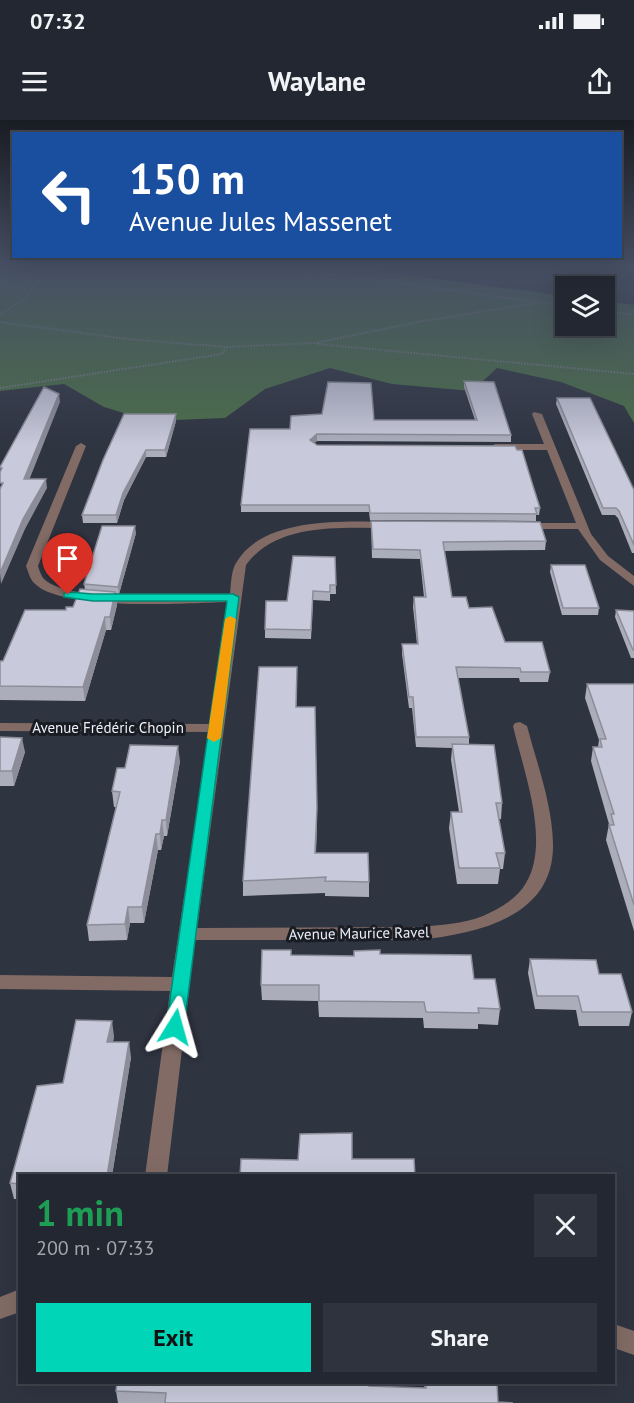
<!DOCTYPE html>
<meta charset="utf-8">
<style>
body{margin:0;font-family:"PT Sans",sans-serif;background:#2f333d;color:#f1f3f6;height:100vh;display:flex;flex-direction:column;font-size:22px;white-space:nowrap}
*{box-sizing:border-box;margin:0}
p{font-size:20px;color:#a3a5ab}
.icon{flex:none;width:33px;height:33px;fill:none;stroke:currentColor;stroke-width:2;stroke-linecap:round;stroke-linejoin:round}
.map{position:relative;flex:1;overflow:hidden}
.side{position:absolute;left:18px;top:1054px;width:597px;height:210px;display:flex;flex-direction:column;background:#232731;border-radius:0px;box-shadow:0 6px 24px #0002,0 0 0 2px #40444d}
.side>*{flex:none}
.top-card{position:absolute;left:12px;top:12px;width:610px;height:126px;border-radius:0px;box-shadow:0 6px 24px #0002,0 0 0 2px #40444d;background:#1a4fa0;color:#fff;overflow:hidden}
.controls{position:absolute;left:555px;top:156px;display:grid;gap:12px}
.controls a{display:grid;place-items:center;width:60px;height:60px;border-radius:0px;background:#232731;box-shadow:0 6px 24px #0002,0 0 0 2px #40444d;font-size:30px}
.pin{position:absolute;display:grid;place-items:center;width:51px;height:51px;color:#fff;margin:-62px -26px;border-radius:50% 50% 50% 0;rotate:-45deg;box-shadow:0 0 6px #0007}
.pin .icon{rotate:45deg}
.me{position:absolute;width:66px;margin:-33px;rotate:8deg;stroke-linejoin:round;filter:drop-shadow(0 0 4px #0008)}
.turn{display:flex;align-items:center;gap:21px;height:126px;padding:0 18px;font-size:27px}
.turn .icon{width:78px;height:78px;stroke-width:2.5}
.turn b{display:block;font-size:42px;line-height:51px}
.round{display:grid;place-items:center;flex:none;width:63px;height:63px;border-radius:0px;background:#2f333d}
.summary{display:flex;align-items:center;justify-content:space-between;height:102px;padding:0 18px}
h1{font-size:36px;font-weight:600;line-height:45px;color:#1e9e55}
.primary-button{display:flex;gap:12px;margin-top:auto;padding:12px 18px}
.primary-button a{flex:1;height:69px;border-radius:0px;background:#00d5b7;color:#111;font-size:24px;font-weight:600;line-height:69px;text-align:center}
.primary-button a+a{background:#2f333d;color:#f1f3f6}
.status{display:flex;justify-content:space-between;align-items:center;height:42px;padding:0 30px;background:#232731;direction:ltr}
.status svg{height:16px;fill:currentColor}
header{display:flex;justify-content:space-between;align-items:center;height:78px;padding:0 18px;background:#232731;font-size:27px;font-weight:600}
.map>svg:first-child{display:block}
.forest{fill:#4b6e49}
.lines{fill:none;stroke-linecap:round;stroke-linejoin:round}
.path{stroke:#787d88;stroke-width:2;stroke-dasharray:1.5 1.5;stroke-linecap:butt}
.minor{fill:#826b65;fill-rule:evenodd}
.wall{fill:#acadbb}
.shaded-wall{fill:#8c8d99}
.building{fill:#c8c9da;stroke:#8c8d99;stroke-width:1.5}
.route{fill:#00d5b7;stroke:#008a77;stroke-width:1.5}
.slow{fill:#f59e0b}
.labels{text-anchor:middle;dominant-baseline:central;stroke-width:6;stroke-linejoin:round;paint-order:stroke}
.street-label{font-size:15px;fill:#eceff8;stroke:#191c22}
</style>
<div class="status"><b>07:32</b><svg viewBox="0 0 49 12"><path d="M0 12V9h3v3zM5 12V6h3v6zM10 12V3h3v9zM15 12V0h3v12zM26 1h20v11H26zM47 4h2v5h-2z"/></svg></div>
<header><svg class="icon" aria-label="menu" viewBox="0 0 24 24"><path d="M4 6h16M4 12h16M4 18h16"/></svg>Waylane<svg class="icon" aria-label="share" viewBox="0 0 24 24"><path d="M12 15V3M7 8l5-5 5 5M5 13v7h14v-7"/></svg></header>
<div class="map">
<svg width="634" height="1283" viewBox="0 0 634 1283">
<rect width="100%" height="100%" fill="#2f3441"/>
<!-- forest -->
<path class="forest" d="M 0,146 L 341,146 L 565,176 L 566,206 L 604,206 L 605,181 L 634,185 L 634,303 L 624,286 L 561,262 L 497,248 L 472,271 L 392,264 L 330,248 L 265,269 L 225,298 L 150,301 L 104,287 L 64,264 L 0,271 Z"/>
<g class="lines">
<!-- path -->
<path class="path" d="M 146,146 L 332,154 L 566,186
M 604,191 L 634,195
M 0,194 L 24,180 L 50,146
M 0,202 L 127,219 L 226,227 L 315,223 L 418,202 L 536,183
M 318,224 L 634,254
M 0,268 L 222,234 L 226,228"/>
<!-- minor -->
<path class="minor" d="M 534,292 L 542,294 L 591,414 L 608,436 L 634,456 L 634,466 L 600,440 L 578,409 L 521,409 L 515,406 L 521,403 L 576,403 L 547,330 L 495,330 L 490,327 L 495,324 L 544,324 L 532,294 Z
M 81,323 L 86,326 L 38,446 C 39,449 41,456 44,459 C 69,484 193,475 230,474 C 231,465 231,451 236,443 C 262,397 343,401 389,402 L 395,405 L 389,408 C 342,408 277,402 246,445 L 197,808 L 419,807 C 440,805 463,804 483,796 C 499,789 517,779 526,763 C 551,721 523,650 513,606 L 515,603 L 520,602 L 527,606 C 537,644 552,683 553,723 C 555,798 477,813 419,820 L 195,820 L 167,1056 L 145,1056 L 170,871 L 0,869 L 0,855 L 172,857 L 209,612 L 0,611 L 0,603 L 210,604 L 229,482 C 188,483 62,492 34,463 C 30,459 28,451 26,446 L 76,326 Z
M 20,1169 L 20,1192 L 0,1199 L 0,1177 Z
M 614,1204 L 634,1211 L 634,1235 L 614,1228 Z"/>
</g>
<!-- wall -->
<path class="wall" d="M 464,261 L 511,315 L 511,322 L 317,321 L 314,323 L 317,325 L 540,388 L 539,395 L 536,395 L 536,401 L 370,400 L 369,392 L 241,392 L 241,385 L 290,309 L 374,300 L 475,300 L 464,267 Z
M 557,278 L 634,370 L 634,433 L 632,433 L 618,398 L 615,395 L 602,395 L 556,284 Z
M 176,294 L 176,301 L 166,337 L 146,337 L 124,380 L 117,403 L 83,403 L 82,395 Z
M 371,401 L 546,421 L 545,430 L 444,431 L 452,477 L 469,488 L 505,522 L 550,552 L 548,562 L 520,562 L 519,558 L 458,558 L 469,617 L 469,624 L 502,683 L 501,699 L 499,699 L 505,733 L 503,749 L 500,749 L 498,764 L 457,764 L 449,708 L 451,692 L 459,692 L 451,640 L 452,628 L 416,627 L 412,588 L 409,588 L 402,534 L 402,524 L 417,524 L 413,487 L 414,477 L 424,477 L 420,439 L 372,438 Z
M 136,413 L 119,474 L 115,473 L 117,485 L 111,510 L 106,510 L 85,581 L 0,580 L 0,541 L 3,541 L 66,490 L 73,487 L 85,469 L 84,464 Z
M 335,437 L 336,474 L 330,474 L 330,481 L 313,480 L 311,519 L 265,518 L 265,509 L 287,481 Z
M 551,445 L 599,488 L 598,495 L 562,495 L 550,452 Z
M 616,490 L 634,491 L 634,538 L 631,538 L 615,497 Z
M 297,560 L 296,587 L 317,703 L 316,733 L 369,762 L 369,777 L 325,776 L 325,773 L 243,776 L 243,761 Z
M 587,564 L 634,564 L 634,811 L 606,720 L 609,704 L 591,641 L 593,627 L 598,627 L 599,620 L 585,578 Z
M 0,617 L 25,632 L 14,666 L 0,666 Z
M 180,641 L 167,716 L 164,716 L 161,730 L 158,730 L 144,803 L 130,803 L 127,820 L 89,821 L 87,805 L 116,687 L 114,687 L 112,671 L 125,648 Z
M 380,834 L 474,859 L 500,889 L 498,905 L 478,904 L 478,909 L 424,908 L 423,898 L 319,897 L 318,881 L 262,880 L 261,865 L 291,835 L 354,836 Z
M 530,839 L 632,892 L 629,906 L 579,906 L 576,890 L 535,889 L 528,853 Z
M 114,916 L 113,922 L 131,937 L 112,1056 L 20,1056 L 20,1079 L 14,1079 L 10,1063 L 63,963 Z
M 425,1263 L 497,1263 L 498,1282 L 513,1283 L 118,1283 L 116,1271 L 369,1266 L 424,1268 Z"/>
<!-- shaded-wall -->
<path class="shaded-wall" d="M 59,274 L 60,282 L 26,368 L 24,359 Z
M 176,294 L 176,301 L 166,337 L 165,330 Z
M 317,314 L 317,321 L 310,327 L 310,320 Z
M 146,330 L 146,337 L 124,380 L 117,403 L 116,395 L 123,373 Z
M 46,359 L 47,368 L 25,409 L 1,464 L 0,453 L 23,399 Z
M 135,406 L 136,413 L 119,474 L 118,467 Z
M 115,472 L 117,485 L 111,510 L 110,497 Z
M 105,497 L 106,510 L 85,581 L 83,567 Z
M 22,618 L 25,632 L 14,666 L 12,651 Z
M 178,626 L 180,641 L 167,716 L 166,700 Z
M 317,688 L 317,703 L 315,748 L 315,733 Z
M 162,700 L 164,716 L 161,730 L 160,714 Z
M 156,714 L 158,730 L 144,803 L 142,787 Z
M 128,787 L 130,803 L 127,820 L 125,804 Z
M 112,901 L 114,916 L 109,937 L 107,922 Z
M 129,922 L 131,937 L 112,1056 L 107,1056 Z"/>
<!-- building -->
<path class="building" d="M 464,261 L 494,262 L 511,315 L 317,314 L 310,320 L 317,325 L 515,326 L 517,330 L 522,330 L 533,366 L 540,388 L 535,388 L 537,394 L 370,393 L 369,385 L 241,385 L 250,309 L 290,309 L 291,296 L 322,294 L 328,262 L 371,263 L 374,300 L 477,300 Z
M 44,267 L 59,274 L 24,359 L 46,359 L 23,399 L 0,453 L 0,369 L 3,363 L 0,363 L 0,352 L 2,348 L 0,348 L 0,347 Z
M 557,278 L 590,278 L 634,370 L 634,425 L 619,391 L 616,388 L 603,388 Z
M 124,294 L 176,294 L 165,330 L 146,330 L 123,373 L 116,395 L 82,395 L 103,340 Z
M 371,401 L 540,402 L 546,421 L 443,422 L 452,477 L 466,477 L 469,488 L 492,487 L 505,522 L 542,522 L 550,552 L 521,552 L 520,548 L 456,547 L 469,617 L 416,617 L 413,577 L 409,577 L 402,524 L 418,524 L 414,477 L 426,477 L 420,430 L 373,429 Z
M 102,406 L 135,406 L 118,467 L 84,464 Z
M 293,436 L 335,437 L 336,465 L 330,465 L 330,472 L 313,471 L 311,510 L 265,509 L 266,481 L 287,481 Z
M 551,445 L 585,445 L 599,488 L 563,488 Z
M 80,469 L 115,472 L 110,497 L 105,497 L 83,567 L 0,566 L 0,541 L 3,541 L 25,490 L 66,490 L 66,487 L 73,487 Z
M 616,490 L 634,491 L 634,530 L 633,530 Z
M 259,547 L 297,547 L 296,587 L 315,587 L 317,688 L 315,733 L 368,733 L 369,762 L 325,761 L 326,757 L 243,761 Z
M 587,564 L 634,564 L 634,785 L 609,705 L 614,705 L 611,694 L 614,694 L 593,627 L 602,627 L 600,619 L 606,619 Z
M 0,617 L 22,618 L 12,651 L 0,651 Z
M 452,624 L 494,625 L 502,683 L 496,683 L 505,733 L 496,733 L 500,748 L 459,748 L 451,692 L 462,692 Z
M 130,625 L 178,626 L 166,700 L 162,700 L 160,714 L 156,714 L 142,787 L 128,787 L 125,804 L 87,805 L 120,672 L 112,671 L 117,648 L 125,648 Z
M 262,830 L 291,830 L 291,835 L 354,836 L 354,831 L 380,830 L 380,834 L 471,835 L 474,859 L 495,859 L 500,889 L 478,888 L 479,893 L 426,892 L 424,882 L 319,881 L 319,865 L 261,865 Z
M 530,839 L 596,840 L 599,854 L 621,854 L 632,892 L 582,892 L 578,876 L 537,876 Z
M 76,900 L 112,901 L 107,922 L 129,922 L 107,1056 L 20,1056 L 20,1064 L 10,1063 L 37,966 L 63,963 Z
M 352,1013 L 352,1039 L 414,1039 L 415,1056 L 240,1056 L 241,1039 L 298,1040 L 300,1014 Z
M 614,1110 L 616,1121 L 614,1121 Z
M 117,1263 L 368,1263 L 369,1266 L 426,1268 L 426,1263 L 497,1263 L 498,1282 L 513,1283 L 165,1283 L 166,1273 L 116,1271 Z"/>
<!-- sky -->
<linearGradient id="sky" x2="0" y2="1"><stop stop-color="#1a1d24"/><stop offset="0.45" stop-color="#475065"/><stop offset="1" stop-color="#475065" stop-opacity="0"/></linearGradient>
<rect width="634" height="326" fill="url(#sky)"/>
<!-- route -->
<path class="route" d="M 68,472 L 93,474 L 233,474 L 239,477 L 184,907 L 181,912 L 169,912 L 166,907 L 227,481 L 93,481 L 64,477 L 64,473 Z"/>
<!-- slow -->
<path class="slow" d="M 230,496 L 236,499 L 221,618 L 214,622 L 207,618 L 225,499 Z"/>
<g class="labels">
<!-- street labels -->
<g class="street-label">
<text x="108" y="607">Avenue Frédéric Chopin</text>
<text transform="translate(359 813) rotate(-1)">Avenue Maurice Ravel</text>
</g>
</g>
</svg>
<div class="controls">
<a><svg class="icon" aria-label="layers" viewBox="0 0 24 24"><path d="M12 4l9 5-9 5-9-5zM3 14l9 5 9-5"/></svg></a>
</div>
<div class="pin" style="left:68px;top:475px;background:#d93025"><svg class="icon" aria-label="arrive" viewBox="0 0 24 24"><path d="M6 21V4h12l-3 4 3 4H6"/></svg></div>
<svg class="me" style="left:175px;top:907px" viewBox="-20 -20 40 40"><path d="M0-17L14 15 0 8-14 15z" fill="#00d5b7" stroke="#fff" stroke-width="4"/></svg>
<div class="top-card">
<div class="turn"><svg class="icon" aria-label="left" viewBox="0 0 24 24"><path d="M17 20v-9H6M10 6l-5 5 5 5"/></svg><div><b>150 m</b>Avenue Jules Massenet</div></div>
</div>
<section class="side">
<div class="summary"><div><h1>1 min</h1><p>200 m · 07:33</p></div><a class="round"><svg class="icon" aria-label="close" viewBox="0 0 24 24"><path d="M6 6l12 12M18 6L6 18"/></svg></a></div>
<div class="primary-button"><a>Exit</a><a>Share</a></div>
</section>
</div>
